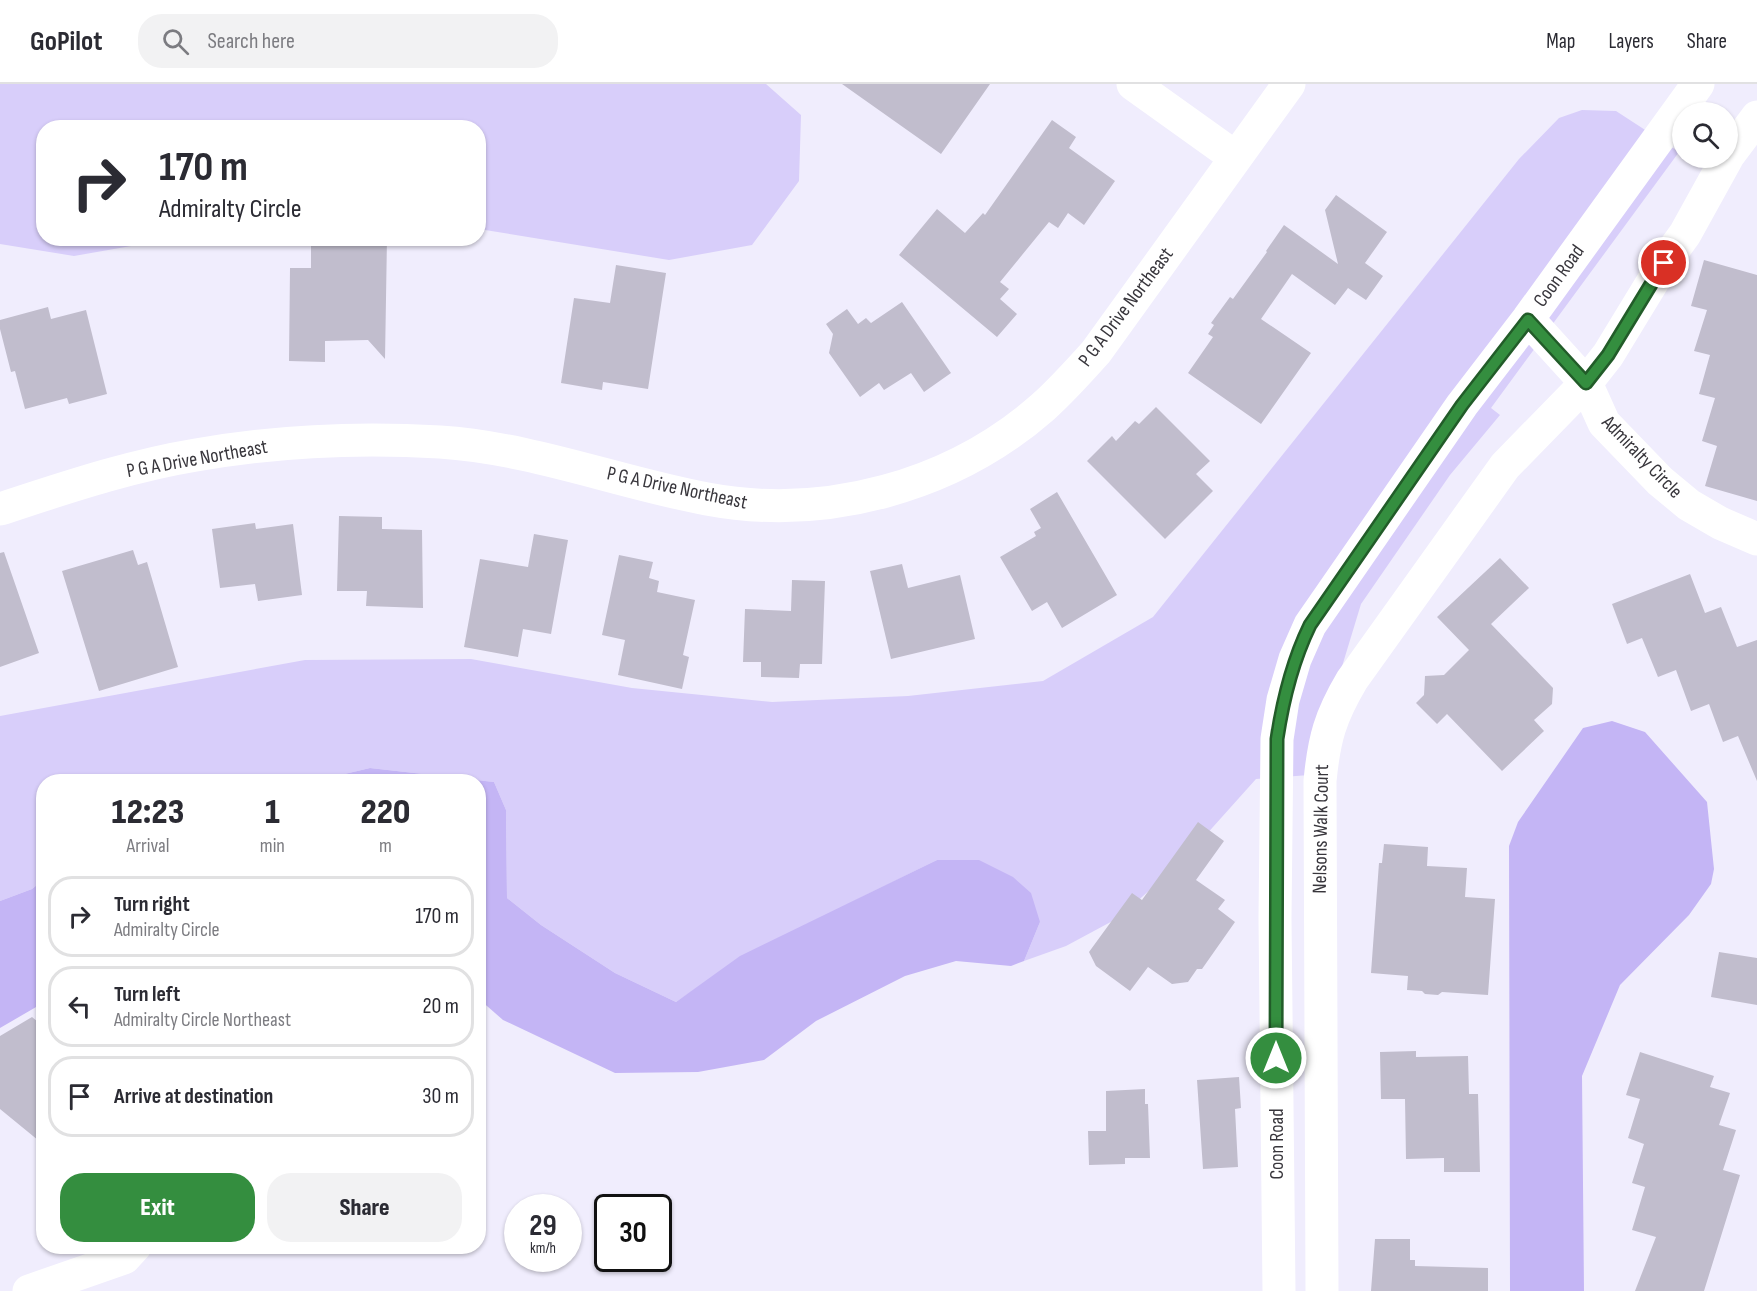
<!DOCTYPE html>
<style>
body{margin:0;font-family:"Sofia Sans Condensed",sans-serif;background:#f2f2f3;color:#2b2b33;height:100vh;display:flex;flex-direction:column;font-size:22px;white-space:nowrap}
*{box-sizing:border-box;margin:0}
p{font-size:20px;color:#7c7c81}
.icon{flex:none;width:33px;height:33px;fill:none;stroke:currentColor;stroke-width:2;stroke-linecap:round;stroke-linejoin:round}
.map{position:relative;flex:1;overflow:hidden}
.sheet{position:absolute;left:36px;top:690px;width:450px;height:480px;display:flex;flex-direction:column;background:#fff;border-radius:24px;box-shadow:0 2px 4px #0004}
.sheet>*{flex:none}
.guide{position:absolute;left:36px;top:36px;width:450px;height:126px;border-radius:24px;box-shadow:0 2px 4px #0004;background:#fff;color:#2b2b33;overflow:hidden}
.buttons{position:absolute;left:1672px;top:18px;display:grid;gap:12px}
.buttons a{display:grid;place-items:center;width:66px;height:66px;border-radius:50%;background:#fff;box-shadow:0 2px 4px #0004;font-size:30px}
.speed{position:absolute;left:504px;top:1110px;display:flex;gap:12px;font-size:30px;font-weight:700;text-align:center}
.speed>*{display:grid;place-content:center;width:78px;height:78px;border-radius:50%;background:#fff;box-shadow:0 2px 4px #0004;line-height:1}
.speed small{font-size:15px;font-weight:400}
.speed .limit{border:3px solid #111;border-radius:9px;background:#fff;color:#111}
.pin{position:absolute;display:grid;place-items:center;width:51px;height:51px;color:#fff;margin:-26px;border:3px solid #fff;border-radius:50%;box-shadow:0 2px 6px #0007}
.me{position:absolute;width:66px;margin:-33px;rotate:0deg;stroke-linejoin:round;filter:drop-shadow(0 0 4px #0008)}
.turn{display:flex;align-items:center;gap:21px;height:126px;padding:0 24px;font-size:27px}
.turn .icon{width:78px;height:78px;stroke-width:2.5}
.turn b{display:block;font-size:42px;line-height:51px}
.eta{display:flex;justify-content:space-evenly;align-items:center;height:102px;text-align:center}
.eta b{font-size:36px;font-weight:800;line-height:42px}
.button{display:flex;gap:12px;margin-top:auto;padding:12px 24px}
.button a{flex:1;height:69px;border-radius:24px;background:#348e3f;color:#fff;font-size:24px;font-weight:800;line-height:69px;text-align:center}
.button a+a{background:#f2f2f3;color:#2b2b33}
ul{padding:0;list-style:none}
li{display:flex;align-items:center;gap:18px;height:81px;margin:0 12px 9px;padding:0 12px;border:3px solid #e1e1e2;border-radius:24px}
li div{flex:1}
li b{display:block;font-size:22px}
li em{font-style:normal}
header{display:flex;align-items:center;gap:36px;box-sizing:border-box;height:84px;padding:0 30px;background:#fff;border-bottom:2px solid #e1e1e2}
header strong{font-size:28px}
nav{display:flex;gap:33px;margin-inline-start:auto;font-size:21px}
.search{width:420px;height:54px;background:#f2f2f3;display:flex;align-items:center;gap:15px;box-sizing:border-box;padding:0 21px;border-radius:24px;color:#7c7c81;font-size:22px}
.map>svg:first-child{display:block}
.green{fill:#d8cefa}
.water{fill:#c4b5f5}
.building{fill:#c1bdcd}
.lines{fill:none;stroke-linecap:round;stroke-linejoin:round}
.street{stroke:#fff;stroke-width:33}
.route-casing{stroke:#225c29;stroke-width:15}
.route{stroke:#348e3f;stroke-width:10}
.labels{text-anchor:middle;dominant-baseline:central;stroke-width:5;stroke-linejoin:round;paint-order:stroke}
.street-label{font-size:20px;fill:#38363c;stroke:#fff}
</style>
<header>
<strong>GoPilot</strong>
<div class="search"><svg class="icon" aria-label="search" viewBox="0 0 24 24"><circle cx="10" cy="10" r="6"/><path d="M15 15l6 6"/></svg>Search here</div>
<nav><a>Map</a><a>Layers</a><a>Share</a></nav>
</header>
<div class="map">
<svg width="1757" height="1207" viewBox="0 0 1757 1207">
<rect width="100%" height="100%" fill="#f0edfd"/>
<!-- green -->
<path class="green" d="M 0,0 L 766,0 L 801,31 L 799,97 L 752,161 L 669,176 L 479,145 L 478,44 L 44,44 L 44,154 L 171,155 L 74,172 L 0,160 Z
M 1582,26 L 1616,27 L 1679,68 L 1491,324 L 1500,331 L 1450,391 L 1361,520 L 1309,691 L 1256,695 L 1187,772 L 1120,833 L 1066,862 L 1024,877 L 1040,838 L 937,776 L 862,813 L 707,897 L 676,918 L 615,889 L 541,841 L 507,814 L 506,726 L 494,698 L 370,684 L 315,697 L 44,698 L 43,796 L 32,805 L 0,817 L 0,632 L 11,630 L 305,576 L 471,575 L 632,604 L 772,618 L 908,612 L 1043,597 L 1153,533 L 1519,75 L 1559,34 Z"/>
<!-- water -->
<path class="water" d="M 1612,637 L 1645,648 L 1707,718 L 1714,785 L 1711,800 L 1689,831 L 1620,901 L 1582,992 L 1584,1207 L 1510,1207 L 1509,762 L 1518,738 L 1583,644 Z
M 370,684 L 494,698 L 506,726 L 507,814 L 541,841 L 615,889 L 676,918 L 740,872 L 937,776 L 979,776 L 1013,793 L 1031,809 L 1040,838 L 1024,877 L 1011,882 L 956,877 L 905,892 L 816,937 L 764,976 L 698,988 L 615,989 L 503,936 L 479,915 L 478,698 L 315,697 Z
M 43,796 L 43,919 L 0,944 L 0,817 L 32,805 Z"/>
<!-- building -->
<path class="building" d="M 842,0 L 990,0 L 941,70 Z
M 1052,36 L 1076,53 L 1069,64 L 1115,97 L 1084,141 L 1068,129 L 1058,144 L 1049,138 L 1000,198 L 1009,205 L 1000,215 L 1017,230 L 997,253 L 899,171 L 937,125 L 965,149 L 983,129 L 985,131 Z
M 1336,111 L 1387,148 L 1365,179 L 1383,192 L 1366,216 L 1348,204 L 1335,221 L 1292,190 L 1261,235 L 1311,269 L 1261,340 L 1188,289 L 1213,253 L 1208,250 L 1214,241 L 1211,239 L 1230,213 L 1233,215 L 1267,168 L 1266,167 L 1284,141 L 1338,180 L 1325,126 Z
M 311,154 L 387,154 L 385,275 L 368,256 L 325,257 L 325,278 L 289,277 L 290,184 L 311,184 Z
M 1704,176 L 1757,191 L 1757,417 L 1705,402 L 1717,362 L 1702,357 L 1715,314 L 1699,310 L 1710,271 L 1694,267 L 1707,226 L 1691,222 Z
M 616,181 L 666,189 L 648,305 L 603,298 L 602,306 L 561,299 L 574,214 L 610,219 Z
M 902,218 L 951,289 L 924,308 L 911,289 L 884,306 L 879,299 L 860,313 L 829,269 L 833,250 L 826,240 L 847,225 L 858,240 L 866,234 L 871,239 Z
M 48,223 L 51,235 L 86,226 L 107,310 L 69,320 L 67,314 L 25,325 L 15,287 L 11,288 L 0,245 L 0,236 Z
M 1156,323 L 1210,377 L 1196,390 L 1213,407 L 1165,455 L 1087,377 L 1112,352 L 1116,357 L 1135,337 L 1139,340 Z
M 1057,408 L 1117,511 L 1062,544 L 1047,518 L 1032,527 L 1000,473 L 1036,452 L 1034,448 L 1041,444 L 1030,425 Z
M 339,432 L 382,433 L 382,445 L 422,446 L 423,524 L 366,522 L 367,507 L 337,507 Z
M 255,439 L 256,445 L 293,440 L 302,511 L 258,517 L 255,500 L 220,504 L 212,445 Z
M 534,450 L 568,456 L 551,550 L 523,545 L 518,573 L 464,563 L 480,475 L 528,483 Z
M 133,466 L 138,481 L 147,478 L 178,583 L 99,607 L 62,487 Z
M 4,468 L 39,569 L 0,583 L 0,469 Z
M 619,471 L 653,478 L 649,494 L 659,497 L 657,508 L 695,516 L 683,571 L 689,573 L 682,605 L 618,591 L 625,556 L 602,551 Z
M 1500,474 L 1529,504 L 1491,540 L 1553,604 L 1552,620 L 1534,636 L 1544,647 L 1502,687 L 1447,630 L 1437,640 L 1416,619 L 1424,611 L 1425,592 L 1444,591 L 1469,566 L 1437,533 Z
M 902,480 L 908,504 L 960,491 L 975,555 L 891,575 L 870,487 Z
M 1690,490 L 1705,529 L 1721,523 L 1737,563 L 1757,556 L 1757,697 L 1738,652 L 1723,658 L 1709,620 L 1691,627 L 1676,586 L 1658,593 L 1642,554 L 1627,560 L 1612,520 Z
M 792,496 L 825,497 L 822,580 L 800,580 L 799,594 L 761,593 L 761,578 L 743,578 L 745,525 L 791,527 Z
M 1198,738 L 1224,757 L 1196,796 L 1225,816 L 1218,825 L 1235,838 L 1202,885 L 1197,885 L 1188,898 L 1172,900 L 1148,883 L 1130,907 L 1096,882 L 1089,868 L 1132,809 L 1142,816 Z
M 1384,760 L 1428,763 L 1427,782 L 1467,784 L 1465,813 L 1495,815 L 1488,911 L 1442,908 L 1438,911 L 1425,910 L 1422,907 L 1407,906 L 1408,892 L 1371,889 L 1379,779 L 1382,779 Z
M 1719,868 L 1757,874 L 1757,921 L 1711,913 Z
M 32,933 L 44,943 L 44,1061 L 0,1025 L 0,952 Z
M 1416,967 L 1416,973 L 1468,972 L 1469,1010 L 1478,1010 L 1480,1088 L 1444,1088 L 1444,1074 L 1406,1075 L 1405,1015 L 1381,1015 L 1380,968 Z
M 1640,968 L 1714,992 L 1710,1003 L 1730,1009 L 1719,1041 L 1736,1046 L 1723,1086 L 1740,1091 L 1704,1207 L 1635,1207 L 1656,1153 L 1632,1146 L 1645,1103 L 1632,1099 L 1644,1060 L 1628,1054 L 1640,1015 L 1626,1011 Z
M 1239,993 L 1241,1024 L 1235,1025 L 1238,1083 L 1203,1085 L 1197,996 Z
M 1145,1005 L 1145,1020 L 1148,1020 L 1150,1074 L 1125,1074 L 1125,1080 L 1089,1081 L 1088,1047 L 1106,1047 L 1106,1007 Z
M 1375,1155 L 1410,1155 L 1410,1176 L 1415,1176 L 1415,1182 L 1488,1184 L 1488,1207 L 1371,1207 Z"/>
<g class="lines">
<!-- street -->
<path class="street" d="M 1133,0 L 1235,73
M 1728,72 L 1757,33
M 1528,235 L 1586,299 L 1604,339 L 1660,397 L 1689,421 L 1720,439 L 1757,455
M 0,425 C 65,404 129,382 196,371 C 276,357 359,353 440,358 C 532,364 617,398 707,415 C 825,437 952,403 1043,323 C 1062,306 1079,287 1096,268 L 1289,0
M 29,1207 L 124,1174 L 135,1162
M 1279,1207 L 1275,834 L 1277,655 L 1283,616 L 1295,575 L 1310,541 L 1462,321 L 1528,235 L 1698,0
M 1322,1207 L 1320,697 C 1324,655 1330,633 1352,596 L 1505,382 L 1586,299 L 1608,271 L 1664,179 L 1685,150 L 1727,74"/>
</g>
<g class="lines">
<defs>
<path id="route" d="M 1276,974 L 1277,655 C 1283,615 1292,578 1310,541 L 1462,321 L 1528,236 L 1586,299 L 1608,271 L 1664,179"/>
</defs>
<!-- route casing -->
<use href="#route" class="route-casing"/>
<!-- route -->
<use href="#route" class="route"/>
</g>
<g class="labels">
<!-- street labels -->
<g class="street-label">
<text transform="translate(1559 192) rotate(-54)">Coon Road</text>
<text transform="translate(1126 223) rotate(-53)">P G A Drive Northeast</text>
<text transform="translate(1642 373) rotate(46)">Admiralty Circle</text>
<text transform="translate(197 375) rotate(-10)">P G A Drive Northeast</text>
<text transform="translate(677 404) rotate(12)">P G A Drive Northeast</text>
<text transform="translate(1321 745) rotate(-89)">Nelsons Walk Court</text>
<text transform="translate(1277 1060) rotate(-90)">Coon Road</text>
</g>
</g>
</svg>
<div class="buttons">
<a><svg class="icon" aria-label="search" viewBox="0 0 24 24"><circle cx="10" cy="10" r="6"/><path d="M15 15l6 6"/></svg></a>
</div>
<div class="speed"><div>29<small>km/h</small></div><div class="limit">30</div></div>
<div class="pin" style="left:1664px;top:179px;background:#d93025"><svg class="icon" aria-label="arrive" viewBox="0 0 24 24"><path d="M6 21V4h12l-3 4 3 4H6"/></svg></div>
<svg class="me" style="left:1276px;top:974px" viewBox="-20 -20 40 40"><circle r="17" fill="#348e3f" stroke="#fff" stroke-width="3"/><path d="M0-11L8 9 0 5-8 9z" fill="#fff"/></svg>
<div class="guide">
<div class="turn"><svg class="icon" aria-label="right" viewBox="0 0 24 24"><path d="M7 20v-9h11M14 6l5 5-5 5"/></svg><div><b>170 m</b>Admiralty Circle</div></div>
</div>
<section class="sheet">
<div class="eta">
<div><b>12:23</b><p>Arrival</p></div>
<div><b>1</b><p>min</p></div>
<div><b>220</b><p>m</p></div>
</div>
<ul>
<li><svg class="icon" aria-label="right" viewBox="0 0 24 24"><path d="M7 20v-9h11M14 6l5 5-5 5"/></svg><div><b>Turn right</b><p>Admiralty Circle</p></div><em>170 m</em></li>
<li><svg class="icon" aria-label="left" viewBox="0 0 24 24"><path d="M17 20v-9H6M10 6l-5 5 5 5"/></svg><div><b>Turn left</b><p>Admiralty Circle Northeast</p></div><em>20 m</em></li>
<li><svg class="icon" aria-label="arrive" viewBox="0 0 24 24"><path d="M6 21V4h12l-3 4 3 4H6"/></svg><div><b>Arrive at destination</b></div><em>30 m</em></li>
</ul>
<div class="button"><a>Exit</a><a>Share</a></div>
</section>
</div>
